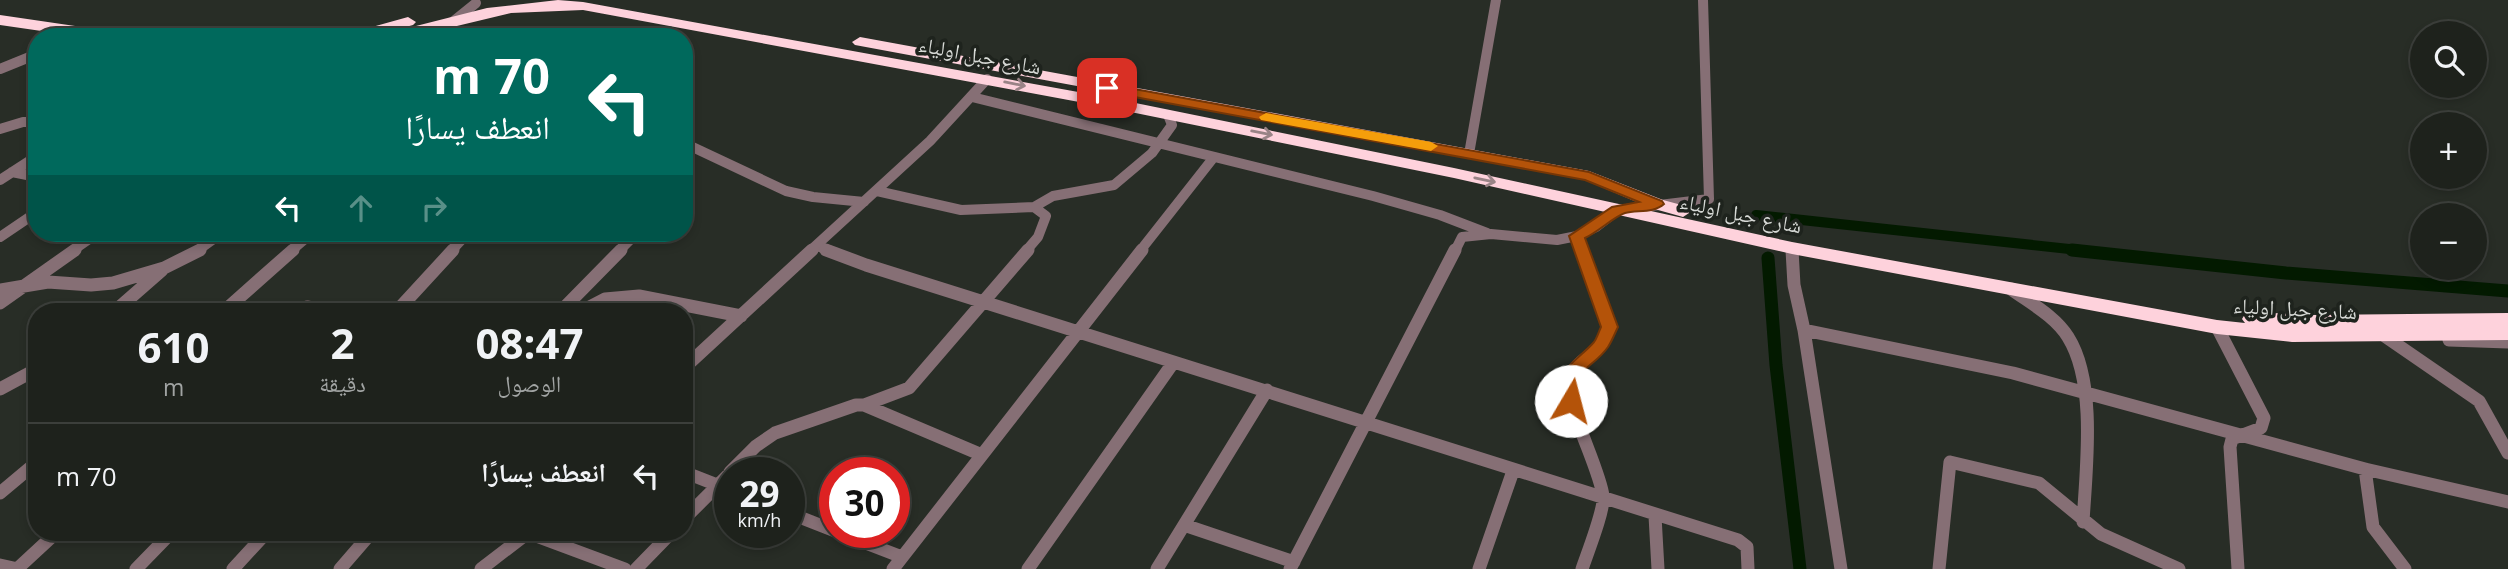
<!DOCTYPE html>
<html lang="ar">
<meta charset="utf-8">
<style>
body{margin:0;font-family:"Open Sans","Noto Naskh Arabic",sans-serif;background:#262a25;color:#f1f3f6;direction:rtl;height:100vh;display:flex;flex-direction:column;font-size:26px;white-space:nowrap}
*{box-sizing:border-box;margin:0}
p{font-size:23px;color:#a1a4a3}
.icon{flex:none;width:38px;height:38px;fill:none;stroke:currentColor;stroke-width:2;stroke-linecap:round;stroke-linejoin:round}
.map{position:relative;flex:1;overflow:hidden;direction:ltr}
.details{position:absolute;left:28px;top:303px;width:665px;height:238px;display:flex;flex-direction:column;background:#1e221c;border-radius:28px;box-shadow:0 4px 10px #0003,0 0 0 2px #3c3f3b;direction:rtl}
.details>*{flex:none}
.hud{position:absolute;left:28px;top:28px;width:665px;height:214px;border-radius:28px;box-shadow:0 4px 10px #0003,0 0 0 2px #3c3f3b;direction:rtl;background:#00695c;color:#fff;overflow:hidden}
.fabs{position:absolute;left:2410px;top:21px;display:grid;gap:14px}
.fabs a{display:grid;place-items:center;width:77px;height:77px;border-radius:50%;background:#1e221c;box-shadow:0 4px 10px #0003,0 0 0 2px #3c3f3b;font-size:35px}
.speed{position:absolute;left:714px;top:457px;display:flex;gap:14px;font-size:35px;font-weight:700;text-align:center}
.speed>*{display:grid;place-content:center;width:91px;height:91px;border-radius:50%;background:#1e221c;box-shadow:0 4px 10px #0003,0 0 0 2px #3c3f3b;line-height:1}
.speed small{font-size:18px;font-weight:400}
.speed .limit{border:10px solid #d22;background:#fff;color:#111}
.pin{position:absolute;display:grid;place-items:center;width:60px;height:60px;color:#fff;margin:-30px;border-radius:14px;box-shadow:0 4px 10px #0006}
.me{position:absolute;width:77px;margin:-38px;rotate:8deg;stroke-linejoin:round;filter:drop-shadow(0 0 5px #0008)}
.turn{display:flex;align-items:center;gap:24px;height:147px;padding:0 28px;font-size:32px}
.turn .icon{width:91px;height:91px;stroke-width:2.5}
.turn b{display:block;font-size:49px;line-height:60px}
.lanes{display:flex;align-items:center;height:66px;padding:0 28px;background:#0003;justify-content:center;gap:35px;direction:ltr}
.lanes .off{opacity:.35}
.eta{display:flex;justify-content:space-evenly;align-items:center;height:119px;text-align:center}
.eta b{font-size:42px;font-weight:700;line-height:49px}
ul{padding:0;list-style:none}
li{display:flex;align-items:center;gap:21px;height:105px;padding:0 28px;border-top:2px solid #3c3f3b}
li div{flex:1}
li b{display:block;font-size:26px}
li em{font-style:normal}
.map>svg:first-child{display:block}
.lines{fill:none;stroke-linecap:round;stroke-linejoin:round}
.canal-far1{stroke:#031a00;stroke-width:10}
.canal{stroke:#031a00;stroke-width:13}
.building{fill:#7f9d76}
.minor-far1{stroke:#866f75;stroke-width:10}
.minor{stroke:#866f75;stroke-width:13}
.highway{fill:#fed2dc;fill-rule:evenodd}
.oneway{stroke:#998386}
.route{fill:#b45309;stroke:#753606;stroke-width:2}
.slow{fill:#f59e0b}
.labels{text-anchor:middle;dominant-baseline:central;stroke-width:7;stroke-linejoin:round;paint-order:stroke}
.street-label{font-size:21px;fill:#d6d9d5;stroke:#1e231d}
</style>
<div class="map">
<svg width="2508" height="569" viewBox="0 0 2508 569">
<rect width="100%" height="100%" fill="#282d26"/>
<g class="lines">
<!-- canal-far1 -->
<path class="canal-far1" d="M 1756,215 L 2088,251"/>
<!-- canal -->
<path class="canal" d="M 2072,250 L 2286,273 L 2508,291
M 1768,258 L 1776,365 L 1800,569"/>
</g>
<!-- building -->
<path class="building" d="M 165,233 L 204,233 L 191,242 L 165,237 Z"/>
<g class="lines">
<!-- minor-far1 -->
<path class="minor-far1" d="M 434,37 L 476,3
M 0,69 L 37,54
M 972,97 L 1373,196 L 1440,215 L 1487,233
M 0,129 L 23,122 L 37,122
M 684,143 L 786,191 L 813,197 L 864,202
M 1469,154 L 1496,0
M 12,172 L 37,177
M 0,180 L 37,156
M 877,191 L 961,210 L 1034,207 L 1053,196 L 1114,185 L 1152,153 L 1172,125 L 1168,115
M 1577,236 L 1582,251
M 0,237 L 37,212
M 817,246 L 831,251
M 1792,248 L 1792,251
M 72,251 L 98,233
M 197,251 L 222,233
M 291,251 L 312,233
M 451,251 L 468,233
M 619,251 L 637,233
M 810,251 L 930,141 L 987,79
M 1026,251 L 1038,237 L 1046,216 L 1034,207
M 1140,251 L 1214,157
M 1455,251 L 1462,237 L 1491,234 L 1557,240 L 1577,236 L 1596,227 L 1618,210 L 1709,199 L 1703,0"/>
<!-- minor -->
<path class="minor" d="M 826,250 L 866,265 L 1738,540 L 1747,547 L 1748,569
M 1582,250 L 1609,327 C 1606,333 1604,341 1599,346 C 1590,357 1575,363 1570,377 C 1562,399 1600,468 1603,496 C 1605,509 1587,554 1582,569
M 1792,250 L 1794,285 L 1804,330 L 1841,569
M 2011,289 C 2030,303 2055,316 2068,337 C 2097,383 2086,469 2083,522
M 0,290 L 48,282 L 91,285 L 113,283 L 164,268 L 200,250
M 0,303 L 75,250
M 307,307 L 337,312
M 114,312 L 162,270
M 223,312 L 293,250
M 396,312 L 453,250
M 560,312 L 621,250
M 580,312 L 605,299 L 639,296 L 741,316
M 2217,327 L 2264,418 L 2261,428 L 2232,439 L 2230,447 L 2238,569
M 1804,330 L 2013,373 L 2365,469 L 2508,502
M 2386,337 L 2479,401 L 2508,453
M 2449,340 L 2508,342
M 684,368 L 812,250
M 0,389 L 37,369
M 864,405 L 909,388 L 1028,250
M 2365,469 L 2373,527 L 2405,569
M 684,472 L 730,490
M 730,472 L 756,446 L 775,433 L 856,405 L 864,405 L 982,455
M 0,493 L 37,462
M 789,513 L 835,531
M 1655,516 L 1658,569
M 684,519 L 730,473
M 1184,525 L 1294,562
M 837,532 L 902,557
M 528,533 L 625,569
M 0,565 L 18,569
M 17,569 L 57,532
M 136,569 L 172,532
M 233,569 L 267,532
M 340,569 L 372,532
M 481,569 L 529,532
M 636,569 L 672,532
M 893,569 L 1142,250
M 1028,569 L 1173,363
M 1157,569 L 1267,390
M 1290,569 L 1455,250
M 1479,569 L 1513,471
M 1939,569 L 1950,462 L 2039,483 L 2101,534 L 2179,569"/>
<!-- highway -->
<path class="highway" d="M 558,0 L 583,2 L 1106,97 L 1454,168 L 1792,242 L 2217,320 L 2245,323 L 2242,319 L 2245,314 L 2252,312 L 2311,315 L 2508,313 L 2508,340 L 2292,342 L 2217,334 L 1792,254 L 1454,178 L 1106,107 L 583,10 L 511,13 L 411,37 L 387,37 L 412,27 L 487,8 Z
M 0,15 L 116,32 L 123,37 L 83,37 L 0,25 Z
M 408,17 L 416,22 L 413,25 L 370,37 L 345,37 L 347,34 Z
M 860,37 L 1589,171 L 1663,200 L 1689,207 L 1692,211 L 1683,217 L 1651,208 L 1585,180 L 855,45 L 852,42 Z"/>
</g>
<!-- one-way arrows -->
<defs><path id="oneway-shaft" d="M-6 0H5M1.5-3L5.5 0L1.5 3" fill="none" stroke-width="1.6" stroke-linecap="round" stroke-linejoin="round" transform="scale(1.75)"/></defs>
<g class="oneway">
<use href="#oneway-shaft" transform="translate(1015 84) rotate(11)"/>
<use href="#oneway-shaft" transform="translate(1262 133) rotate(11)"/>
<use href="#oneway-shaft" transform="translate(1485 180) rotate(12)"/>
</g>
<!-- route -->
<path class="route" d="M 1107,84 L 1589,172 L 1662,201 L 1664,204 C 1654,213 1638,210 1625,213 C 1615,216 1598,232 1585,238 L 1618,327 C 1615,333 1612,341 1608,347 C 1592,370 1572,366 1580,401 L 1577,406 L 1565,406 C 1547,372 1577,362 1594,342 C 1597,338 1599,331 1601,327 L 1569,236 L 1612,207 L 1639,202 L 1585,180 L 1102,91 L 1100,88 Z"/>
<!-- slow -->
<path class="slow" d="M 1266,113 L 1431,142 L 1438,146 L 1431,151 L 1261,120 L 1259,117 Z"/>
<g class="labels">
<!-- street labels -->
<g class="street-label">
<text transform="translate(980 55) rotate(11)">شارع جبل اولياء</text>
<text transform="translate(1741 213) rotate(12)">شارع جبل اولياء</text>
<text transform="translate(2295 308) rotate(3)">شارع جبل اولياء</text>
</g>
</g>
</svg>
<div class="fabs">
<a><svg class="icon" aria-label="search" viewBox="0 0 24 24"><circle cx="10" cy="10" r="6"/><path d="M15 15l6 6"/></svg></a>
<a>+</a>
<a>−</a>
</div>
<div class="speed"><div>29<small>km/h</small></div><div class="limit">30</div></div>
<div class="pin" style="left:1107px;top:88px;background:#d93025"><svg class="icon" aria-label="arrive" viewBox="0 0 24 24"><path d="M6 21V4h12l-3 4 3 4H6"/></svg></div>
<svg class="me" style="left:1571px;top:401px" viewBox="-20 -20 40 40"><circle r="19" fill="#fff"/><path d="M0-13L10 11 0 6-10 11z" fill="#b45309"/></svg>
<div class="hud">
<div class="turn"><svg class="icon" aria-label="left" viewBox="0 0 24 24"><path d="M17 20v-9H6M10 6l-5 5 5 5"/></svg><div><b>70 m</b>انعطف يسارًا</div></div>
<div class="lanes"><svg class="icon" aria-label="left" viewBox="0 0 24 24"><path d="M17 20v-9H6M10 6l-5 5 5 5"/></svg><svg class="icon off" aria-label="ahead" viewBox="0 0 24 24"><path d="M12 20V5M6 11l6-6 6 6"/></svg><svg class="icon off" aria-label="right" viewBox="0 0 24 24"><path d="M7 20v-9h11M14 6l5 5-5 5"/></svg></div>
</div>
<section class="details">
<div class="eta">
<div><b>08:47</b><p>الوصول</p></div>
<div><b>2</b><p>دقيقة</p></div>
<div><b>610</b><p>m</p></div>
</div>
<ul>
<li><svg class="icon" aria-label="left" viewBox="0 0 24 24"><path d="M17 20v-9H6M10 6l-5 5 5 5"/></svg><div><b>انعطف يسارًا</b></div><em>70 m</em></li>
</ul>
</section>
</div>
